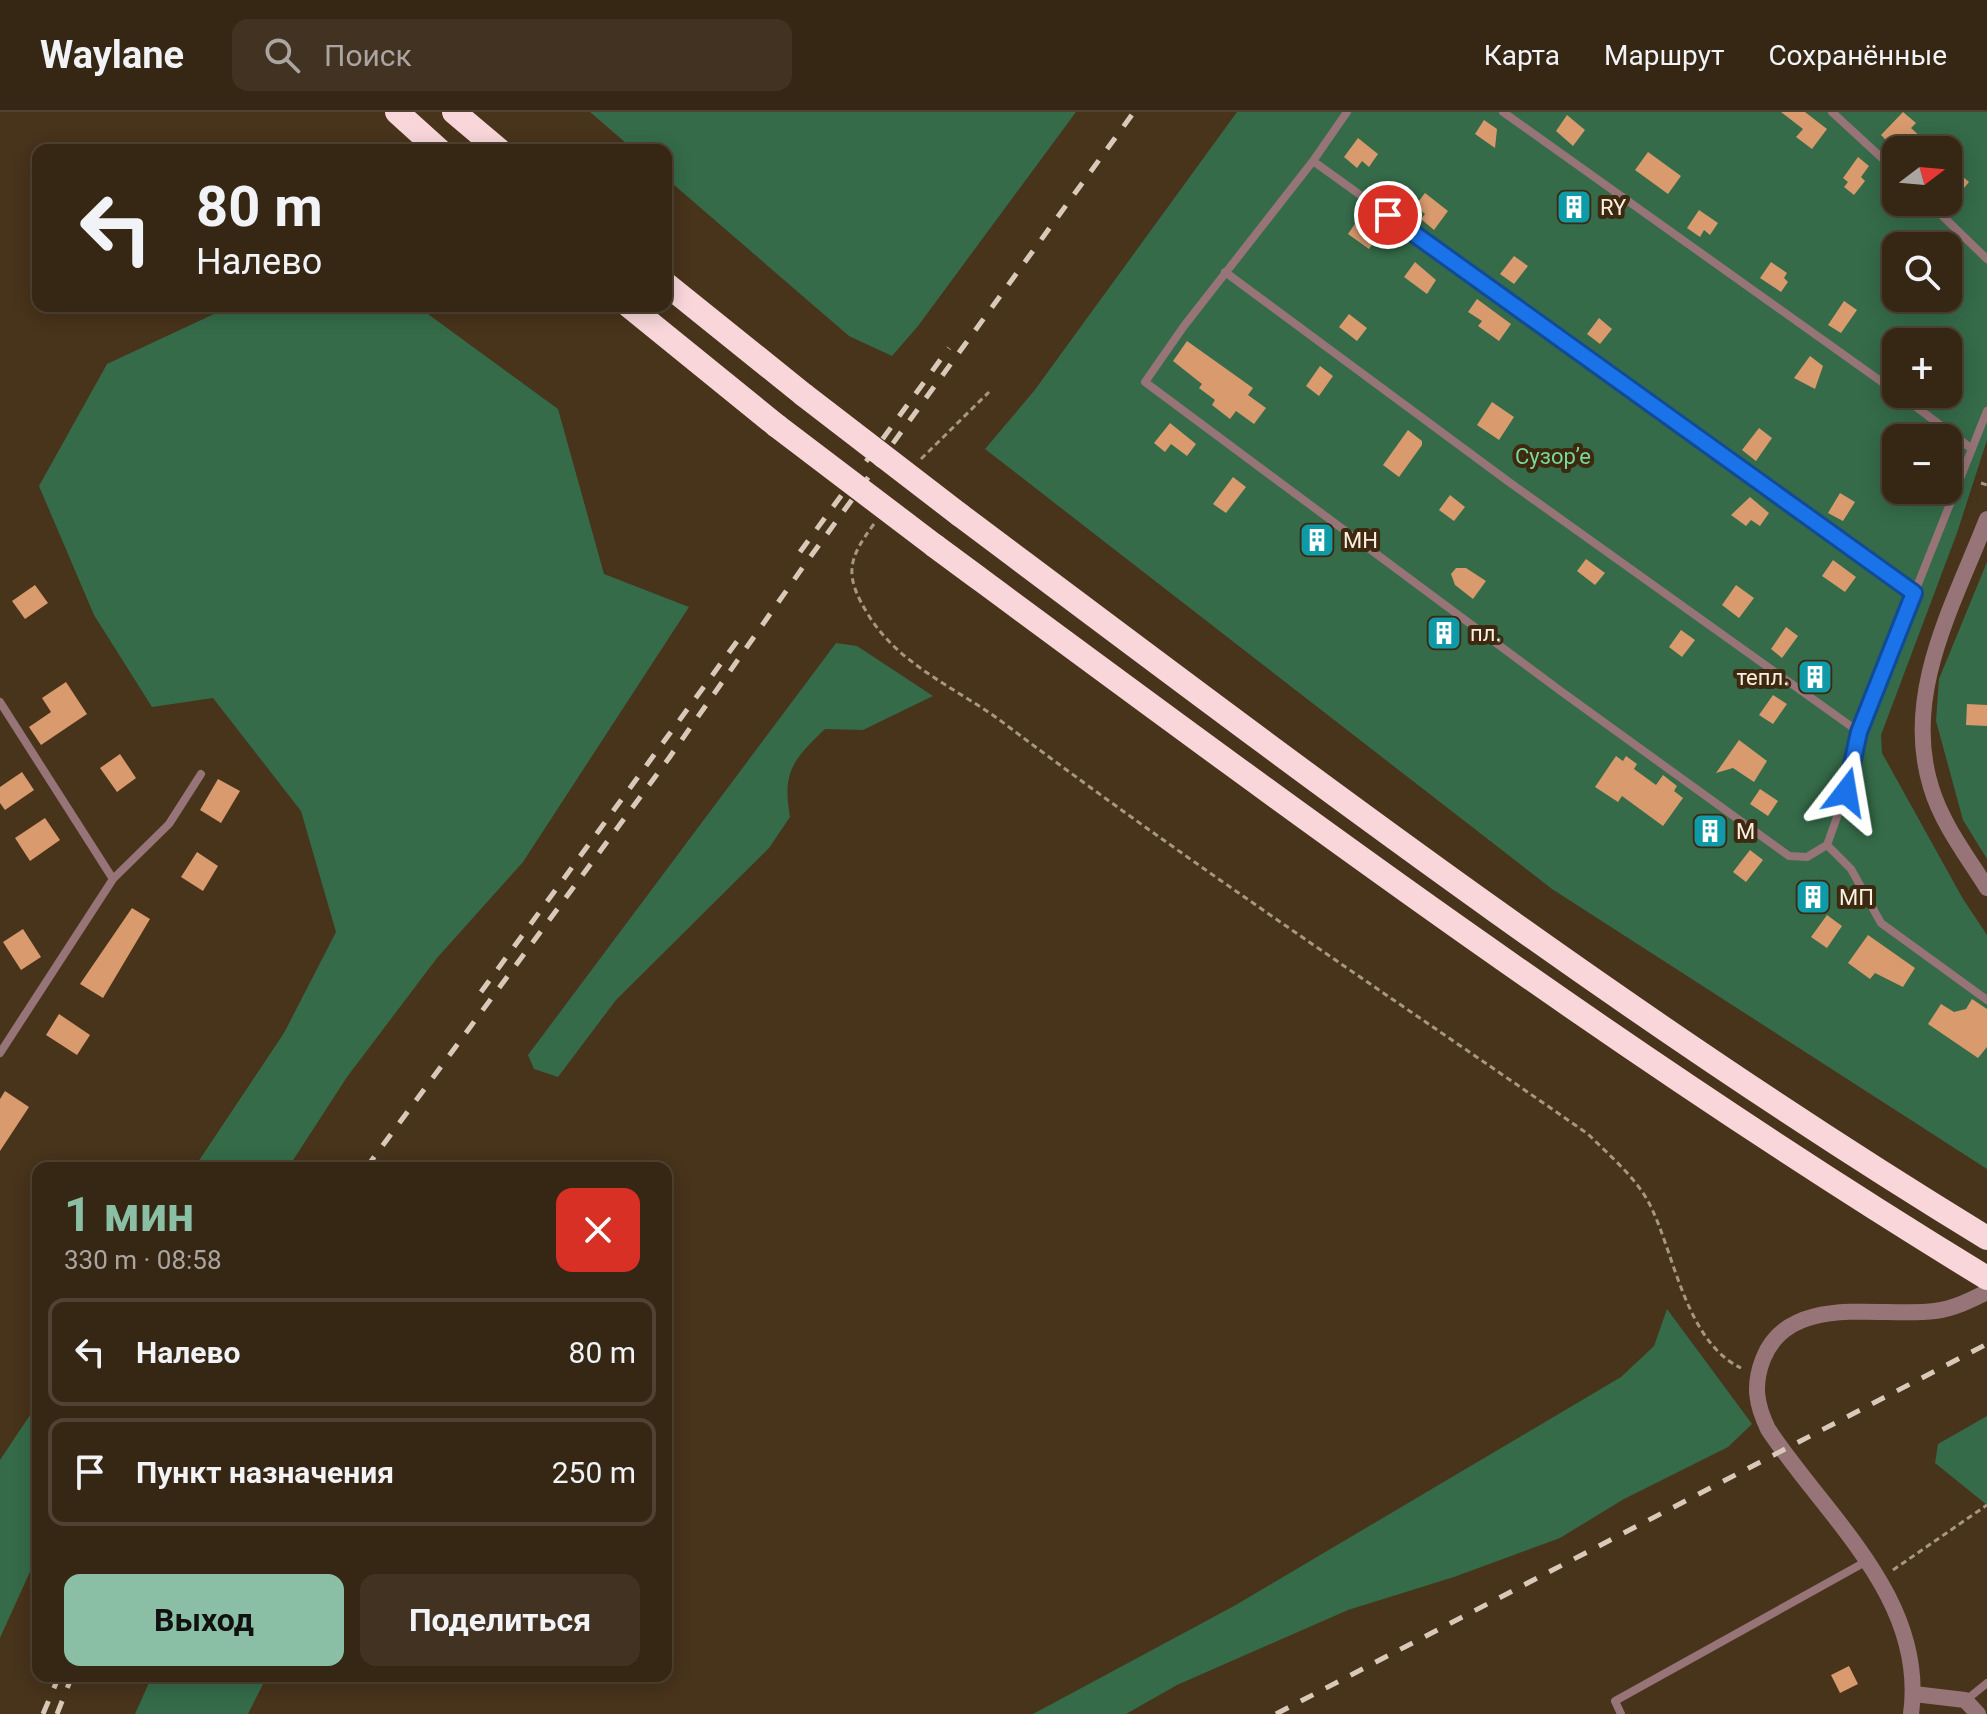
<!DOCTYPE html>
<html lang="ru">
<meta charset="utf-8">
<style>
body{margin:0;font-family:Roboto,sans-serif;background:#413222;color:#f1f3f6;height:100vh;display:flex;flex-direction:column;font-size:30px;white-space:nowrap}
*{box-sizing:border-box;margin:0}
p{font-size:26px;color:#aaa5a0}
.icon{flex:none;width:44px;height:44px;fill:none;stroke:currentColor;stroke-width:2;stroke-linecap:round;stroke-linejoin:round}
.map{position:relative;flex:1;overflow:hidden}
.drawer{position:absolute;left:32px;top:1050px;width:640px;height:520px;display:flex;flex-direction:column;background:#362614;border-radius:16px;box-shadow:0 4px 20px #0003,0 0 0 2px #504334}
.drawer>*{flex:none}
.hud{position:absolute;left:32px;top:32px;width:640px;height:168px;border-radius:16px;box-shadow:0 4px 20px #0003,0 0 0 2px #504334;background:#362614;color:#f1f3f6;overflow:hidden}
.needle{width:52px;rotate:74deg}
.fabs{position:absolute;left:1882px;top:24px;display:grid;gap:16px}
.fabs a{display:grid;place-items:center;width:80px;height:80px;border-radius:16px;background:#362614;box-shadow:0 4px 20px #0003,0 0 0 2px #504334;font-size:40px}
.pin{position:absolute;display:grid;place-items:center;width:68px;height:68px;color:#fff;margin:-34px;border:4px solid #fff;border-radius:50%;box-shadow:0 2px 8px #0007}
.me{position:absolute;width:88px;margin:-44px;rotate:14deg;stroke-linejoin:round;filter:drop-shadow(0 0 6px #0008)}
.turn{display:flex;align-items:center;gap:28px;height:168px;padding:0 32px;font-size:36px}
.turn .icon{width:104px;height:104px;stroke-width:2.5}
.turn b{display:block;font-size:56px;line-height:68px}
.round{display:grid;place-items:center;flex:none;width:84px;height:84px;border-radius:16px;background:#413222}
.overview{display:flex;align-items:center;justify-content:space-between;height:136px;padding:0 32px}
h1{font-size:48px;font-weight:700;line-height:60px;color:#8abfa5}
.primary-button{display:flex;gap:16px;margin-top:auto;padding:16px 32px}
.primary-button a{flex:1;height:92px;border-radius:16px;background:#8abfa5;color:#111;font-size:32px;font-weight:700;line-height:92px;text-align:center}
.primary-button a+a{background:#413222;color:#f1f3f6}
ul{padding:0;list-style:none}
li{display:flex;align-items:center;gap:24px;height:108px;margin:0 16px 12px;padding:0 16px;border:4px solid #504334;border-radius:16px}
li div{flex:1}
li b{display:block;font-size:30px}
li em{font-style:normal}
header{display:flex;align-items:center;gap:48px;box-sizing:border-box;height:112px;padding:0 40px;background:#362614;border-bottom:2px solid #504334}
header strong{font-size:38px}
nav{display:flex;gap:44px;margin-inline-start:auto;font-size:28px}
.search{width:560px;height:72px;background:#413222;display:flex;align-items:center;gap:20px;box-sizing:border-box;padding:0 28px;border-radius:16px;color:#aaa5a0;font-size:30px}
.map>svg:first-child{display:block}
.green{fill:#356b49;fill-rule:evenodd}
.building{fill:#d99a6d}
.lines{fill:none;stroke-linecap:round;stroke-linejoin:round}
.path{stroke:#a79683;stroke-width:3;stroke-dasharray:6 4;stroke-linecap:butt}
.service{stroke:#977478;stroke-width:8}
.minor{stroke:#977478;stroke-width:16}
.tertiary{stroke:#977478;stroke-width:16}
.motorway{stroke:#f8d6d9;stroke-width:24}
.rail{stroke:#d8c9b9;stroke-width:5;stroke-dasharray:14 14;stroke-linecap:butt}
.motorway-bridge{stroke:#f8d6d9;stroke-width:24}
.route-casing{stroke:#114b97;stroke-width:20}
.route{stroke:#1a73e8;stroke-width:14}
.labels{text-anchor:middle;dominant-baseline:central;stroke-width:8;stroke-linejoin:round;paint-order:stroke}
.poi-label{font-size:22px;fill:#fceee0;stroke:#3d2910;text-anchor:start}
.park-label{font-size:22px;fill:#78d79a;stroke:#3d2910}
</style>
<header>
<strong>Waylane</strong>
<div class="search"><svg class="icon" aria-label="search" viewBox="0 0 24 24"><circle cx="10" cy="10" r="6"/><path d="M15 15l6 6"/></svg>Поиск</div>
<nav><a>Карта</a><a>Маршрут</a><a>Сохранённые</a></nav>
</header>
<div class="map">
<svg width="1987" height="1602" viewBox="0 0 1987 1602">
<rect width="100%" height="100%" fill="#48331b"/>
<!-- green -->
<path class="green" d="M 590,0 L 1076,0 L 918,214 L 892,244 L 849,224 L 666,66 L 666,38 L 634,38 Z
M 1237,0 L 1987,0 L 1987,328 L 1957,421 L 1881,623 L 1882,641 L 1963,787 L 1987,823 L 1987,1057 L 1552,777 L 985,337 L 1034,279 ZM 1896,38 L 1948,38 L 1948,90 L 1896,90 ZM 1896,134 L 1948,134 L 1948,186 L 1896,186 ZM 1896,230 L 1948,230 L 1948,282 L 1896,282 ZM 1896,326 L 1948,326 L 1948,378 L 1896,378 Z
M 231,194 L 417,194 L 558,297 L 604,462 L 689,495 L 523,750 L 437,846 L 347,965 L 288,1056 L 194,1056 L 284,921 L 336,820 L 301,699 L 213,586 L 152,595 L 94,503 L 39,374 L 107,252 Z
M 1987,450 L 1987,747 L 1963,708 L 1936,609 L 1939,567 Z
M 836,531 L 857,534 L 933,584 L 863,618 L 825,617 C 793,648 782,659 790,705 L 769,736 L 616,888 L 558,965 L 534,957 L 528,943 Z
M 1667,1197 L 1752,1312 L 1728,1335 L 1624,1387 L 1560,1426 L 1454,1465 L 1348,1498 L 1177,1573 L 1126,1602 L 1033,1602 L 1234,1494 L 1621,1265 L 1654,1234 Z
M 38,1291 L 38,1442 L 0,1526 L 0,1348 Z
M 1987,1304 L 1987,1393 L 1935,1351 L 1938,1332 Z
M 152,1564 L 267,1564 L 248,1602 L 135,1602 Z"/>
<!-- building -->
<path class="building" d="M 1781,0 L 1805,0 L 1827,17 L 1812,37 L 1796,25 L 1803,17 Z
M 1903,0 L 1916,11 L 1911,16 L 1935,38 L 1896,38 L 1881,23 Z
M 1567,3 L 1585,18 L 1573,34 L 1556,19 Z
M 1484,8 L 1497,17 L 1495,36 L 1475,22 Z
M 1358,26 L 1378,42 L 1369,55 L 1362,49 L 1357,56 L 1344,45 Z
M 1648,40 L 1681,64 L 1668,82 L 1635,58 Z
M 1858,45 L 1869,54 L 1861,65 L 1865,69 L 1854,83 L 1844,75 L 1848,70 L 1843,66 Z
M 1956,59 L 1969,70 L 1948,95 L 1948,68 Z
M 1425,81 L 1448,99 L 1434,118 L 1421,107 L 1425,102 L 1415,94 Z
M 1699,98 L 1718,111 L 1710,123 L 1704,118 L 1700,125 L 1687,116 Z
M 1361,103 L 1382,118 L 1369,137 L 1348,122 Z
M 1514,144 L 1528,154 L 1514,172 L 1500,162 Z
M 1415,150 L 1436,168 L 1427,182 L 1404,165 Z
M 1771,150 L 1787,161 L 1784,166 L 1788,170 L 1781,180 L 1760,166 Z
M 1477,187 L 1511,212 L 1499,229 L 1478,214 L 1482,209 L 1468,200 Z
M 1844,189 L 1857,198 L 1841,221 L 1828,213 Z
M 1349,202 L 1367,216 L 1357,229 L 1339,215 Z
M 1599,206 L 1612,217 L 1600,232 L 1587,222 Z
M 1187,229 L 1253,276 L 1248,283 L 1266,296 L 1254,312 L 1236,299 L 1230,307 L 1212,293 L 1215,288 L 1199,276 L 1202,272 L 1173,249 Z
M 1810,244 L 1823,254 L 1815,277 L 1794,266 Z
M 1320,254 L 1333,264 L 1319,284 L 1306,274 Z
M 1492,290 L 1514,305 L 1499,328 L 1477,313 Z
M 1170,311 L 1196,332 L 1187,344 L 1171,332 L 1165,340 L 1154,331 Z
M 1759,316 L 1772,326 L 1756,349 L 1742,338 Z
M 1408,318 L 1422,329 L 1422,333 L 1399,365 L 1383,353 Z
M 1233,365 L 1246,375 L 1226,401 L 1213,392 Z
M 1840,381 L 1855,390 L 1843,409 L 1828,401 Z
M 1450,383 L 1465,395 L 1454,409 L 1439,398 Z
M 1750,385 L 1769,401 L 1760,414 L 1751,408 L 1746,414 L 1731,403 Z
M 1586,447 L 1605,461 L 1595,473 L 1577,459 Z
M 1833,448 L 1856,465 L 1845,480 L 1822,464 Z
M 1456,456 L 1466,456 L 1486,469 L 1473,487 L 1455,473 L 1451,462 Z
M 35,473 L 48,491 L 25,507 L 12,489 Z
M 1736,473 L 1754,486 L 1739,506 L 1722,493 Z
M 1786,515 L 1798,524 L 1782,546 L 1771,537 Z
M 1681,518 L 1695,528 L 1682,545 L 1669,535 Z
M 66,570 L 87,602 L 41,633 L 29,615 L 51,600 L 42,586 Z
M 1773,583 L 1787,592 L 1773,612 L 1759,603 Z
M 1967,592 L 1987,593 L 1987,614 L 1966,613 Z
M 1739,628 L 1767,649 L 1754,670 L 1733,656 L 1716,661 Z
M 120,642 L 136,666 L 117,680 L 100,656 Z
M 1616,644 L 1623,649 L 1626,644 L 1637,652 L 1634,657 L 1656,673 L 1663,663 L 1677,674 L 1674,679 L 1683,686 L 1663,714 L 1622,684 L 1618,690 L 1595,675 Z
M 22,660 L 34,678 L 5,698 L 0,691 L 0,675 Z
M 218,667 L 240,679 L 221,711 L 200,698 Z
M 1760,677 L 1778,689 L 1768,704 L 1750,692 Z
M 45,706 L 60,728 L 30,749 L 15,726 Z
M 1750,738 L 1763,748 L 1746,770 L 1733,760 Z
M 197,740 L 218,754 L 203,779 L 181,765 Z
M 132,796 L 150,807 L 103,886 L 80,872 Z
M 1827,803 L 1842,814 L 1827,836 L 1811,825 Z
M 23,817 L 41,845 L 21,858 L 3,830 Z
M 1868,823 L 1915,856 L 1903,875 L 1875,861 L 1870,867 L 1848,851 Z
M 1972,887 L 1987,897 L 1987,935 L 1978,946 L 1928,912 L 1941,892 L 1954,900 L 1966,897 Z
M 59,902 L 90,923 L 77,943 L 46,923 Z
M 5,979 L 29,995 L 0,1039 L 0,987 Z
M 1849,1554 L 1858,1572 L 1840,1581 L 1831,1563 Z"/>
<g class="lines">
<!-- path -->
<path class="path" d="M 921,347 L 989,280
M 1981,371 L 1987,373
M 874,412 C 847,448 844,464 869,504 C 901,555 959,577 1005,612 C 1194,755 1393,886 1588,1022 C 1610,1044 1639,1068 1652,1097 C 1675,1146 1687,1230 1741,1256
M 1893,1458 L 1987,1393"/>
<!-- service -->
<path class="service" d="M 1503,0 L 1896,280
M 1832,0 L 1896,59
M 1313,49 L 1347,0
M 1928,90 L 1987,147
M 1225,160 L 1509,370 L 1859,620 L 1987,299
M 1899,282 L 1972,337
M 0,590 L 113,767
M 1859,620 L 1846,680 L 1827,733 L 1807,745 L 1789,744 L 1562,580 L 1145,270 L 1184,214 L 1313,49 L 1914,481
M 1827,733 L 1851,757 L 1881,811 L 1987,888
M 0,941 L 113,767 L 169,712 L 201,662
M 1966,1588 L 1987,1571
M 1621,1602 L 1615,1589 L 1867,1449"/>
<!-- minor -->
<path class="minor" d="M 1914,1582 L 1965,1588 L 1978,1602"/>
<!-- tertiary -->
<path class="tertiary" d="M 1987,407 C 1954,492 1902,582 1931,675 C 1942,712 1967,744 1987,776
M 1911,1602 C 1927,1486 1825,1404 1768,1317 C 1756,1292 1753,1273 1763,1247 C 1789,1180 1881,1206 1935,1199 C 1953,1197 1971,1188 1987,1180"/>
<!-- motorway -->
<path class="motorway" d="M 397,0 L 439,38
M 454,0 L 499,38
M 666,172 L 804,283
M 629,194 L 777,314
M 960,403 C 1295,654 1629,908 1987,1126
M 935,434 C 1279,688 1621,943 1987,1166"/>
<!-- rail -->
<path class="rail" d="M 800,440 L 949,236
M 481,880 L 738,528
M 366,1056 L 669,646 L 803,455 L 1134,0
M 43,1602 L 59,1564
M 57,1602 L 72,1564
M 1276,1602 L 1987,1232"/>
<!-- motorway-bridge -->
<path class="motorway-bridge" d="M 804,283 L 960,403
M 777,314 L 935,434"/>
</g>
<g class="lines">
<defs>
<path id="route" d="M 1388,103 L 1914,481 L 1859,620 L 1846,680"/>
</defs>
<!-- route casing -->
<use href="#route" class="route-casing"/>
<!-- route -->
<use href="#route" class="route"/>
</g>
<!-- icons -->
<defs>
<symbol id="building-square" viewBox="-11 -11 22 22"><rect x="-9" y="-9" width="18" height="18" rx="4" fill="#0f9aa8" stroke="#3d2910"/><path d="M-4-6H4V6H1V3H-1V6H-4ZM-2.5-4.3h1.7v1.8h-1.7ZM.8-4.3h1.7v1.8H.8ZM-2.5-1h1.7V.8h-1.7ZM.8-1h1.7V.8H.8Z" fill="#fff"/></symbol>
</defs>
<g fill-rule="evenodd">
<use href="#building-square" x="1554" y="75" width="40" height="40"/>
<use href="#building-square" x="1297" y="408" width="40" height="40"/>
<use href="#building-square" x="1424" y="501" width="40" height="40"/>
<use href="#building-square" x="1795" y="545" width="40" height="40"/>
<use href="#building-square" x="1690" y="699" width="40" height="40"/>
<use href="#building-square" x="1793" y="765" width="40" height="40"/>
</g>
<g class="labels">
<!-- poi labels -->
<g class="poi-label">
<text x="1600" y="95">RY</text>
<text x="1343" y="428">МН</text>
<text x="1470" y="521">пл.</text>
<text x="1789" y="565" text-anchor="end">тепл.</text>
<text x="1736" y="719">М</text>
<text x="1839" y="785">МП</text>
</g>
<!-- park labels -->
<g class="park-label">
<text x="1553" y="344">Сузорʼе</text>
</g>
</g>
</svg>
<div class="fabs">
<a><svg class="needle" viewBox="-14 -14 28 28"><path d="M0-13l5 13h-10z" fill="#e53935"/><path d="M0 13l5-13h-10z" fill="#aaa5a0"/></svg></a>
<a><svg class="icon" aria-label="search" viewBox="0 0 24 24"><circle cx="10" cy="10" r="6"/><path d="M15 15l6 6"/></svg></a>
<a>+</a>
<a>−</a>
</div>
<div class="pin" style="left:1388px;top:103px;background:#d93025"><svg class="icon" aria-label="arrive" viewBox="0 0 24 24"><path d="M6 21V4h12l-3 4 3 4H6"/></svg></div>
<svg class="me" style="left:1846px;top:680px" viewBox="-20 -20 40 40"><path d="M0-17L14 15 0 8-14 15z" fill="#1a73e8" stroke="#fff" stroke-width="4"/></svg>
<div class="hud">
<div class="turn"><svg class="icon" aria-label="left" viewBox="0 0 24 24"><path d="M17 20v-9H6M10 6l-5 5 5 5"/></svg><div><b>80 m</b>Налево</div></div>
</div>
<section class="drawer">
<div class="overview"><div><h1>1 мин</h1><p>330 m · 08:58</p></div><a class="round" style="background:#d93025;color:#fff"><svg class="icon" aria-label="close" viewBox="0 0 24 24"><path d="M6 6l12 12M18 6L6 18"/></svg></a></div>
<ul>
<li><svg class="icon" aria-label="left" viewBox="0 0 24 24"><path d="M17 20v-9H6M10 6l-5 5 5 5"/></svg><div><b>Налево</b></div><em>80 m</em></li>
<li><svg class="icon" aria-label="arrive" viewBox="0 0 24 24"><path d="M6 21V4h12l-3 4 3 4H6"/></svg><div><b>Пункт назначения</b></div><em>250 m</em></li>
</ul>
<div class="primary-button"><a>Выход</a><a>Поделиться</a></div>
</section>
</div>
